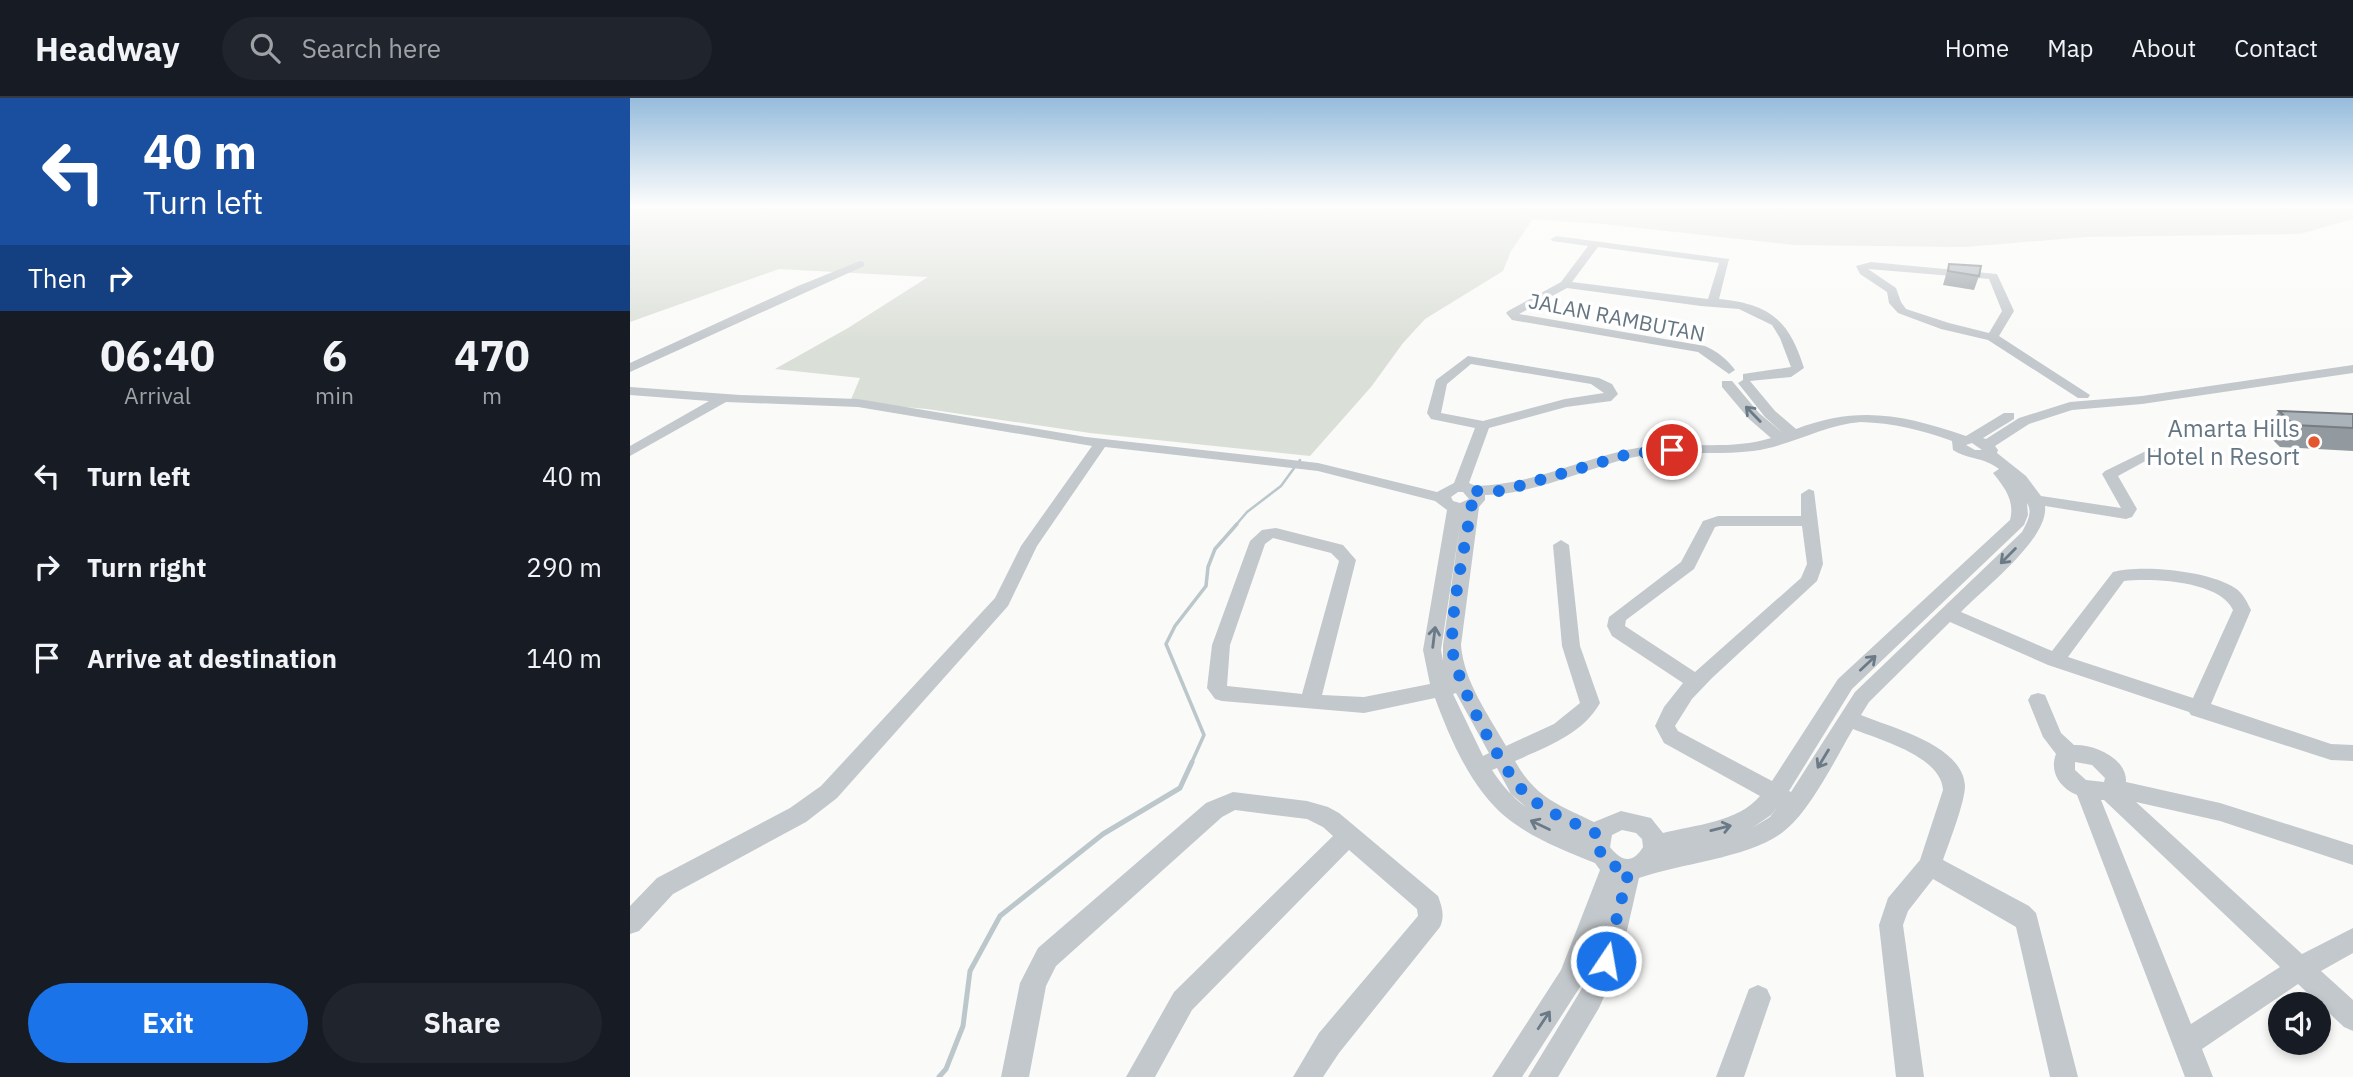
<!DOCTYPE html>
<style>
body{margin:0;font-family:"IBM Plex Sans",sans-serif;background:#20242c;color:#f1f3f6;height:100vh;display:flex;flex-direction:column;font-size:26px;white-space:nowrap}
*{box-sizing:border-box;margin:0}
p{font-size:23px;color:#9ea1a6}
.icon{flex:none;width:38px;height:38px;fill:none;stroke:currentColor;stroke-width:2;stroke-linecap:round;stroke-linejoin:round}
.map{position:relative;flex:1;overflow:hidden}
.sheet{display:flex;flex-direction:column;background:#171b24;width:630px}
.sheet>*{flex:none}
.top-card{background:#1a4fa0;color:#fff;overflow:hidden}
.fabs{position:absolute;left:1638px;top:894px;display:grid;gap:14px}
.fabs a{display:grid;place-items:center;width:63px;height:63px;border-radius:50%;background:#171b24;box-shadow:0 4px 10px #0003;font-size:35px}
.pin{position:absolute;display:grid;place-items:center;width:60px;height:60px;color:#fff;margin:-30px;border:4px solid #fff;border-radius:50%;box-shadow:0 2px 7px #0007}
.me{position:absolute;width:77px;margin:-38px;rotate:12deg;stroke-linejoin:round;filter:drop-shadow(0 0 5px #0008)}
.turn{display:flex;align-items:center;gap:24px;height:147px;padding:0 28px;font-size:32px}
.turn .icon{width:91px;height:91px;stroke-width:2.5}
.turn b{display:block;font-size:49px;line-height:60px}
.then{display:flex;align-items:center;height:66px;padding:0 28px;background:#0003;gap:14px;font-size:26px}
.eta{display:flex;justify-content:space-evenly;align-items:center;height:119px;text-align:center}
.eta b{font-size:42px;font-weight:700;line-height:49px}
.primary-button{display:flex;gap:14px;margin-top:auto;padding:14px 28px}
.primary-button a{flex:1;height:80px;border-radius:42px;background:#1a73e8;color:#fff;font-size:28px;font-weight:700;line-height:80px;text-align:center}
.primary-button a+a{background:#20242c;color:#f1f3f6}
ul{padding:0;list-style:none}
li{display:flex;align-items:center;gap:21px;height:91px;padding:0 28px}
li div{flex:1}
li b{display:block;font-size:26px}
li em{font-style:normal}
header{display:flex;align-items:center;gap:42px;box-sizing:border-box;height:98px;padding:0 35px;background:#171b24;border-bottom:2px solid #363941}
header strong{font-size:33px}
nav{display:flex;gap:38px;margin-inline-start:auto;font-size:24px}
.search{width:490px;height:63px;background:#20242c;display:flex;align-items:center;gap:18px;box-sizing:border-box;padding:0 24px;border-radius:38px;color:#9ea1a6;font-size:26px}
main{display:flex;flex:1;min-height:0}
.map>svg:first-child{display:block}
.green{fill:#dadfd7}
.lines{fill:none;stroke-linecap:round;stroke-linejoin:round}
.stream-far2{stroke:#bbc7cb;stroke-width:2.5}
.stream-far1{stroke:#bbc7cb;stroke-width:3.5}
.stream{stroke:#bbc7cb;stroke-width:5}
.minor{fill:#c3c8cc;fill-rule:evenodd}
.wall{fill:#929a9f}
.building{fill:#aab3b9;stroke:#777d82;stroke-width:2}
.oneway{stroke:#6a7a87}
.route{stroke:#1a73e8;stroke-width:12;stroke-dasharray:0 21.6}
.poi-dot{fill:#e4572e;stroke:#fff;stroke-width:2.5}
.labels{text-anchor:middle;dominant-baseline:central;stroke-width:7;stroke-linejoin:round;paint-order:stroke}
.far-street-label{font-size:21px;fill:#657683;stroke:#fff}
.poi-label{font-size:24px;fill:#657683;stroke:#fff;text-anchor:end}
</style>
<header>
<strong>Headway</strong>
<div class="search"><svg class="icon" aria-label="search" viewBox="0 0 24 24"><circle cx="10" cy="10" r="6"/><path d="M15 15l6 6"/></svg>Search here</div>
<nav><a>Home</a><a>Map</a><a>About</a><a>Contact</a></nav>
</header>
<main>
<section class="sheet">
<div class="top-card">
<div class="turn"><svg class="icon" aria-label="left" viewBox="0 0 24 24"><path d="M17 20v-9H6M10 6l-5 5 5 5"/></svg><div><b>40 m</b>Turn left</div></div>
<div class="then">Then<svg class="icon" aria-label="right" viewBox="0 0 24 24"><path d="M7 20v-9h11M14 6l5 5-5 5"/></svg></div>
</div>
<div class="eta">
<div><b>06:40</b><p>Arrival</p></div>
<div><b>6</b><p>min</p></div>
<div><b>470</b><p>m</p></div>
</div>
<ul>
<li><svg class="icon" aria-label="left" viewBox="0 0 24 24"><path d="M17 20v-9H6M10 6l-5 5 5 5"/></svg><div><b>Turn left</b></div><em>40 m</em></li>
<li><svg class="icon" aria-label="right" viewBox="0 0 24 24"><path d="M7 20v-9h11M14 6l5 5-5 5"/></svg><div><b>Turn right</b></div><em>290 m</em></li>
<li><svg class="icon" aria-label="arrive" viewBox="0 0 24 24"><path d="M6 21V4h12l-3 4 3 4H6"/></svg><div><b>Arrive at destination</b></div><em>140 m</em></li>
</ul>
<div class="primary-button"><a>Exit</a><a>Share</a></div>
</section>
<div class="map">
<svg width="1723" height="979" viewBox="0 0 1723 979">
<rect width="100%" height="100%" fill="#fafaf8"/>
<!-- green -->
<path class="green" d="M 0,109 L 1723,109 L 1723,121 L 1670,136 L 1456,139 L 1335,149 L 1164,147 L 973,126 L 903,121 L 881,153 L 873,173 L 795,221 L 773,245 L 741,289 L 680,358 L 460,335 L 297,311 L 220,304 L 230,280 L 145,271 L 218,230 L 298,179 L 149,171 L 0,224 Z"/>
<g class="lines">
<!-- stream-far2 -->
<path class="stream-far2" d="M 605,428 L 617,414 L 651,388 L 670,362"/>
<!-- stream-far1 -->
<path class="stream-far1" d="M 561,666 L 574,637 L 536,546 L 545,528 L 576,488 L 578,469 L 585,451 L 607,426"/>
<!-- stream -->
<path class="stream" d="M 309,979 L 316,971 L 333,928 L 340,873 L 370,818 L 473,736 L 550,690 L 562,664"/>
<!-- minor -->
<path class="minor" d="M 926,138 L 1099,161 L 1089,201 C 1140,206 1159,222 1174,270 L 1161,279 L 1120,283 L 1145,313 L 1166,331 C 1229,307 1274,317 1336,338 L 1374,315 L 1384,315 L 1384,321 L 1353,340 L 1356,341 L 1389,320 L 1440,304 L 1512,298 L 1723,267 L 1723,275 L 1512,306 L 1442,312 L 1399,326 L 1365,348 L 1368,352 L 1367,355 L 1396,378 L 1411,398 L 1491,410 L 1472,376 L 1475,373 L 1518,352 L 1528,352 L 1530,355 L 1488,378 L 1507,411 L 1502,419 L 1496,421 L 1415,408 C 1419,441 1353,491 1331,514 L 1422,553 L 1483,474 C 1512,466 1580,473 1605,490 C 1613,495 1617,504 1621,512 L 1581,606 L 1701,646 L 1723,647 L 1723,663 L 1701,662 L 1561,617 L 1559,614 L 1418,567 L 1320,524 L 1239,604 L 1231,617 C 1262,630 1333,647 1335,688 C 1335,704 1319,745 1313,762 L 1399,808 L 1406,815 L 1448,979 L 1420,979 L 1386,829 L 1303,781 L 1278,813 L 1273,827 L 1294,979 L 1266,979 L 1249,827 L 1258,800 L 1290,762 L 1313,692 C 1311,658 1250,642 1223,631 C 1206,660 1179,715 1153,734 C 1119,760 1051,765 1009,780 L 990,863 L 969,910 L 928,979 L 898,979 L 951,892 L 965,862 L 974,826 L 950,889 L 892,979 L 862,979 L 931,872 L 970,772 L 965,765 C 935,753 902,740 877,720 C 842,692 820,641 805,600 L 734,615 L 592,603 L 585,601 L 577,590 L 582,547 L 620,443 L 632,432 L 646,430 L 713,447 L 726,462 L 692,597 L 734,599 L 800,586 L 793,552 L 817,412 L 805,403 L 688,373 L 475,349 L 407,448 L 378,508 L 207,700 L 176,724 L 43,796 L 9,833 L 0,836 L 0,808 L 27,780 L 160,710 L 191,688 L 365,500 L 391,448 L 462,348 L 228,309 L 96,304 L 0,358 L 0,348 L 79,303 L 0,297 L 0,289 L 110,297 L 228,301 L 456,339 L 688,365 L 807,394 L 824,385 L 845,330 L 801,321 L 797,315 L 806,282 L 838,258 L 969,280 L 982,286 L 988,296 L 981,303 L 936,309 L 859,330 L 839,385 L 846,388 C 904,387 955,358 1013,349 C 1055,343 1100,353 1141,340 L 1119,321 L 1092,289 L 1092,283 L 1102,283 L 1129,315 L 1154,336 L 1135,319 L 1108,285 L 1113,282 L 1113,276 L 1161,269 L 1150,240 L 1142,227 L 1109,211 L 1071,208 L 937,190 L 889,216 L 1075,248 C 1088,254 1097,261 1105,272 L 1099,276 L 1068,254 L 882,222 L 876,215 L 878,213 L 931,184 L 958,148 L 922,143 L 921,141 ZM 968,149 L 1089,165 L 1078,201 L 942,184 ZM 841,266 L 961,286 L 974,295 L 935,301 L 853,323 L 811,315 L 817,286 ZM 1231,324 C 1263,325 1292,332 1322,343 L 1323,352 C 1339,362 1354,359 1369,371 L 1363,375 C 1375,390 1385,403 1380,422 L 1208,581 L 1142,683 L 1048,633 L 1045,628 L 1062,601 L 1082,580 L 1187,483 L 1193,466 L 1184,393 L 1179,391 L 1171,396 L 1171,418 L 1088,418 L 1073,423 L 1051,464 L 979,519 L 977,528 L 982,538 L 1053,585 L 1034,609 L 1025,628 L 1034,645 L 1130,698 C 1108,724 1065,727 1033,735 L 1021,720 L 991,713 L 964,724 C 927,706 906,700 885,663 C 916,649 953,636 970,605 L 950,548 L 939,447 L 931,442 L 923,447 L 932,548 L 950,605 L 924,626 L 876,648 C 858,616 834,584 831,547 L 849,409 L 855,402 L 855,397 C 906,396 951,372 1000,360 C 1040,351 1082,358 1123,353 C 1161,348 1193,327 1231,324 ZM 1342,345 L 1352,352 L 1345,352 L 1336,347 ZM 828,394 L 833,394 L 839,401 L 830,405 L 823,403 L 821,399 ZM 1397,405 C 1403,414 1397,425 1392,434 L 1225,594 L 1161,694 L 1159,693 L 1222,591 L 1394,427 L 1398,417 ZM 830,427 L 813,547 L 813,563 L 811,552 ZM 1089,428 L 1172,428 L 1177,466 L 1171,480 L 1065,574 L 995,528 L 996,522 L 1064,471 L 1085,429 ZM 643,440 L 701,455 L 709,463 L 672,596 L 597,588 L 600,547 L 635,446 ZM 1494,483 C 1523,480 1590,483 1603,512 L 1563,600 L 1438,559 ZM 826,595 L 859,655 L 853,658 L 823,596 ZM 867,670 L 881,696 L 896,709 C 883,700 871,686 862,672 ZM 1148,708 L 1140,719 L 1122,730 L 1141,717 ZM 992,732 L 1006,735 L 1012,741 L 1013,749 C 1002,767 991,763 980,749 L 982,737 Z
M 230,163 L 234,164 L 234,168 L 0,274 L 0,265 L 168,188 Z
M 1241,164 L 1367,176 L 1384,213 L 1369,238 L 1460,297 L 1458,300 L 1448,300 L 1358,242 L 1311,231 L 1268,215 L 1259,205 L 1257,194 L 1230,176 L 1226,168 ZM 1238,171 L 1359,181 L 1372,213 L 1359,235 L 1319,225 L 1276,211 L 1271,204 L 1266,190 Z
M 1408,595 L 1415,597 L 1431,635 L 1444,647 C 1464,646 1497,660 1496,684 L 1590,705 L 1723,747 L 1723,767 L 1590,723 L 1506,704 L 1672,856 L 1723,830 L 1723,855 L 1691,873 L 1723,902 L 1723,933 L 1714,929 L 1668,886 L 1572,951 L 1583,979 L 1555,979 L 1447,697 C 1430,690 1419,674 1426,656 L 1413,639 L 1398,602 L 1401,597 ZM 1445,664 L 1462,667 L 1475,680 L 1474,684 L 1456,682 L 1445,672 ZM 1471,702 L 1474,702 L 1650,869 L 1561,926 Z
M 603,694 L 677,703 L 698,709 L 709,715 L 808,798 C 812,809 815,818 810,829 L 709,955 L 693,979 L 663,979 L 689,935 L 788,818 L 787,811 L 719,752 L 562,912 L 525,979 L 496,979 L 544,894 L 703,738 L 693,729 L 677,721 L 605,712 L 592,719 L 426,868 L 416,888 L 399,979 L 371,979 L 390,885 L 408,850 L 576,705 Z
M 1128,887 L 1137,891 L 1141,900 L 1114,979 L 1086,979 L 1119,891 Z"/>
</g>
<!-- wall -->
<path class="wall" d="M 1319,166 L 1349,178 L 1344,192 L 1313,187 Z
M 1649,313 L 1723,316 L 1723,353 L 1650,349 L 1635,334 Z"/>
<!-- building -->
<path class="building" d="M 1319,166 L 1351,168 L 1349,178 L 1318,173 Z
M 1649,313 L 1723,316 L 1723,330 L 1664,327 Z"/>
<!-- one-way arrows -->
<defs><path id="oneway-shaft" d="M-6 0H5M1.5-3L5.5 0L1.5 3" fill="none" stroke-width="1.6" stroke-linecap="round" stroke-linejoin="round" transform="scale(1.75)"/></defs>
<g class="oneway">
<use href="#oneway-shaft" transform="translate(1123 316) rotate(-134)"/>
<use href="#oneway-shaft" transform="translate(1378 458) rotate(135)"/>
<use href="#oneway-shaft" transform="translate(804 539) rotate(-83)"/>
<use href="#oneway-shaft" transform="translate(1238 565) rotate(-43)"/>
<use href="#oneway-shaft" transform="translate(1193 661) rotate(121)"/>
<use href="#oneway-shaft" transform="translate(910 727) rotate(-154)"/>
<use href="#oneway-shaft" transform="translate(1091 730) rotate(-14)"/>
<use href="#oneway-shaft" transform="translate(914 922) rotate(-56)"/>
</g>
<!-- sky -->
<linearGradient id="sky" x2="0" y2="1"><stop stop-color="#96bcdc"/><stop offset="0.44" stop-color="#fdfdfc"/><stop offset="1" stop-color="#fdfdfc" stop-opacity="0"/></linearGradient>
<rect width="1723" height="246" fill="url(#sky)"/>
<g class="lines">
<!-- route -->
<path class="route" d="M 976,863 L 999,772 C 980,770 965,758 969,737 C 946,725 918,716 898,698 C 874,677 822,578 822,547 C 822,501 835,453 841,408 L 848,402 L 844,393 L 872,393 L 999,356 L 1042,352"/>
</g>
<!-- markers -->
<circle class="poi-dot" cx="1684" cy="344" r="7"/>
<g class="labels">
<!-- far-street labels -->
<g class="far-street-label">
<text transform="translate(987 219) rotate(11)">JALAN RAMBUTAN</text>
</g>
<!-- poi labels -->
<g class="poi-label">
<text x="1670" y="330">Amarta Hills<tspan x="1670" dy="28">Hotel n Resort</tspan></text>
</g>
</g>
</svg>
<div class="fabs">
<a><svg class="icon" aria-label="sound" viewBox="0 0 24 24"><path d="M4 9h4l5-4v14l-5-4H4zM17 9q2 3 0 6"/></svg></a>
</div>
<div class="pin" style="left:1042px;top:352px;background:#d93025"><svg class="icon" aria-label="arrive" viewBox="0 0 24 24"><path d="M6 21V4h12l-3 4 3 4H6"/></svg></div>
<svg class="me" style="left:976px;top:863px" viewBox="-20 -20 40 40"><circle r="17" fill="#1a73e8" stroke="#fff" stroke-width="3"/><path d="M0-11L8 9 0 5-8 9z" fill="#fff"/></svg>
</div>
</main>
